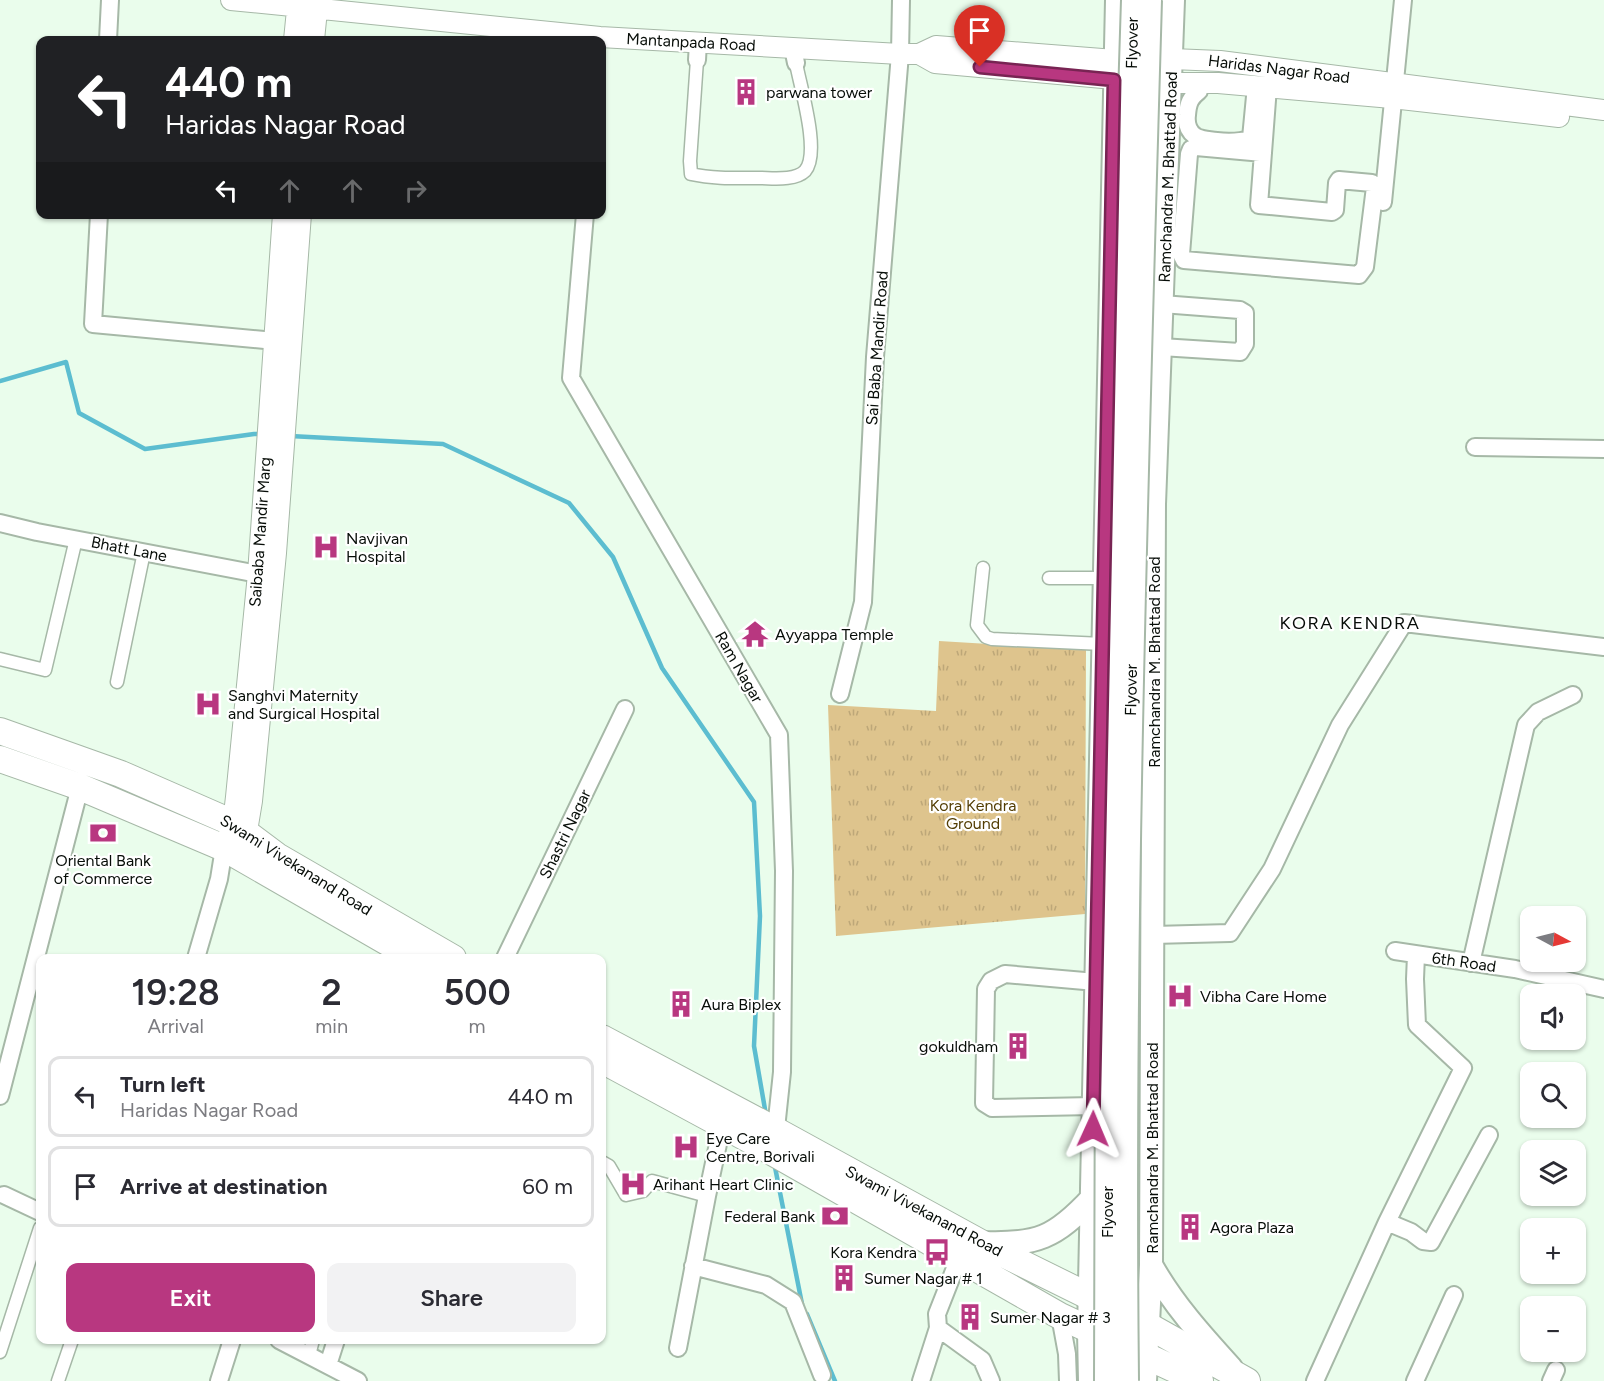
<!DOCTYPE html>
<meta charset="utf-8">
<style>
body{margin:0;font-family:Figtree,sans-serif;background:#f2f2f3;color:#2b2b33;height:100vh;display:flex;flex-direction:column;font-size:22px;white-space:nowrap}
*{box-sizing:border-box;margin:0}
p{font-size:20px;color:#7c7c81}
.icon{flex:none;width:33px;height:33px;fill:none;stroke:currentColor;stroke-width:2;stroke-linecap:round;stroke-linejoin:round}
.map{position:relative;flex:1;overflow:hidden}
.panel{position:absolute;left:36px;top:954px;width:570px;height:390px;display:flex;flex-direction:column;background:#fff;border-radius:12px;box-shadow:0 2px 4px #0004}
.panel>*{flex:none}
.guide{position:absolute;left:36px;top:36px;width:570px;height:183px;border-radius:12px;box-shadow:0 2px 4px #0004;background:#202124;color:#fff;overflow:hidden}
.needle{width:39px;rotate:97deg}
.tools{position:absolute;left:1520px;top:906px;display:grid;gap:12px}
.tools a{display:grid;place-items:center;width:66px;height:66px;border-radius:12px;background:#fff;box-shadow:0 2px 4px #0004;font-size:30px}
.pin{position:absolute;display:grid;place-items:center;width:51px;height:51px;color:#fff;margin:-62px -26px;border-radius:50% 50% 50% 0;rotate:-45deg;box-shadow:0 0 6px #0007}
.pin .icon{rotate:45deg}
.me{position:absolute;width:66px;margin:-33px;rotate:1deg;stroke-linejoin:round;filter:drop-shadow(0 0 4px #0008)}
.turn{display:flex;align-items:center;gap:21px;height:126px;padding:0 30px;font-size:27px}
.turn .icon{width:78px;height:78px;stroke-width:2.5}
.turn b{display:block;font-size:42px;line-height:51px}
.lanes{display:flex;align-items:center;height:57px;padding:0 30px;background:#0003;justify-content:center;gap:30px;direction:ltr}
.lanes .off{opacity:.35}
.eta{display:flex;justify-content:space-evenly;align-items:center;height:102px;text-align:center}
.eta b{font-size:36px;font-weight:600;line-height:42px}
.primary-button{display:flex;gap:12px;margin-top:auto;padding:12px 30px}
.primary-button a{flex:1;height:69px;border-radius:12px;background:#b83780;color:#fff;font-size:24px;font-weight:600;line-height:69px;text-align:center}
.primary-button a+a{background:#f2f2f3;color:#2b2b33}
ul{padding:0;list-style:none}
li{display:flex;align-items:center;gap:18px;height:81px;margin:0 12px 9px;padding:0 18px;border:3px solid #e1e1e2;border-radius:12px}
li div{flex:1}
li b{display:block;font-size:22px}
li em{font-style:normal}
.map>svg:first-child{display:block}
.park{fill:url(#park-tufts)}
.lines{fill:none;stroke-linecap:round;stroke-linejoin:round}
.stream{stroke:#5cbdd0;stroke-width:4.5}
.pedestrian-casing{stroke:#a6b8a7;stroke-width:15}
.minor-casing{stroke:#a6b8a7;stroke-width:20}
.tertiary-casing{stroke:#a6b8a7;stroke-width:22}
.secondary-casing{stroke:#a6b8a7;stroke-width:26}
.primary-casing{stroke:#a6b8a7;stroke-width:28}
.pedestrian{stroke:#fff;stroke-width:12}
.minor{stroke:#fff;stroke-width:16}
.tertiary{stroke:#fff;stroke-width:20}
.secondary{stroke:#fff;stroke-width:22}
.primary{stroke:#fff;stroke-width:26}
.secondary-bridge-casing{stroke:#a6b8a7;stroke-width:26;stroke-linecap:butt}
.secondary-bridge{stroke:#fff;stroke-width:22}
.route-casing{stroke:#782453;stroke-width:15}
.route{stroke:#b83780;stroke-width:10}
.labels{text-anchor:middle;dominant-baseline:central;stroke-width:4.5;stroke-linejoin:round;paint-order:stroke}
.street-label{font-size:16px;fill:#070d08;stroke:#fff}
.poi-label{font-size:16px;fill:#070d08;stroke:#fff;text-anchor:start}
.park-label{font-size:16px;fill:#533d03;stroke:#fff}
.neighbourhood-label{font-size:18px;letter-spacing:1.5px;fill:#070d08;stroke:#fff}
</style>
<div class="map">
<svg width="1604" height="1381" viewBox="0 0 1604 1381">
<defs>
<pattern id="park-tufts" width="24" height="20" patternUnits="userSpaceOnUse" patternTransform="scale(1.5)"><rect width="24" height="20" fill="#dec48d"/><path d="M3 7l-1-3M5 7V3M7 7l1-3M15 17l-1-3M17 17v-4M19 17l1-3" fill="none" stroke="#bda778"/></pattern>
</defs>
<rect width="100%" height="100%" fill="#eafdec"/>
<!-- park -->
<path class="park" d="M 939,641 L 1086,650 L 1085,914 L 836,936 L 828,705 L 936,711 Z"/>
<g class="lines">
<!-- stream -->
<path class="stream" d="M 0,381 L 66,362 L 79,413 L 145,449 L 254,434 L 264,434
M 290,436 L 443,444 L 569,503 L 613,557 L 662,668 L 754,802 L 760,916 L 754,1046 L 766,1115
M 774,1162 L 802,1304
M 807,1314 L 835,1381"/>
<defs>
<path id="pedestrian" d="M 697,60 L 690,161 L 691,174 C 714,179 737,178 760,178 C 772,178 795,181 805,171 C 821,153 800,86 796,63
M 983,568 L 977,625 L 986,637 L 992,639 L 1103,644
M 1049,578 L 1104,578
M 0,659 L 45,670 L 76,539
M 117,682 L 144,552
M 602,1162 L 609,1166 L 626,1195 L 643,1191 L 652,1181 L 707,1196
M 0,1352 L 40,1228
M 309,1355 L 313,1340
M 58,1381 L 72,1340"/>
<path id="minor" d="M 108,40 L 110,0
M 793,48 L 796,63
M 697,60 L 698,42
M 1199,91 C 1190,98 1188,103 1187,115 C 1186,123 1188,131 1195,136 C 1203,142 1243,144 1251,138 L 1256,86
M 1263,153 L 1196,147 L 1191,149 L 1189,154 L 1181,254 L 1184,260 L 1359,275 L 1365,267 L 1375,187 L 1372,183 L 1339,180 L 1337,183 L 1335,210 L 1332,212 L 1259,205 L 1268,87
M 1383,202 L 1403,0
M 99,214 L 93,324 L 275,341 L 285,340
M 585,214 L 571,378 L 779,735 L 784,871 L 782,1072 L 775,1138
M 1161,347 L 1240,352 L 1245,344 L 1245,313 L 1240,310 L 1162,304
M 1475,447 L 1604,449
M 0,523 L 37,532 L 258,574
M 840,694 L 863,602 L 875,357 L 900,54 L 901,0
M 1153,935 L 1230,933 L 1272,869 L 1340,725 L 1404,623 L 1604,647
M 1395,951 L 1515,969 L 1604,989
M 196,958 L 219,879 L 224,848
M 505,958 L 625,709
M 1471,963 L 1526,725 L 1538,712 L 1573,695
M 0,1096 L 80,787
M 1094,1106 L 992,1108 L 984,1103 L 986,989 L 991,981 L 1005,974 L 1096,982
M 4,1195 L 40,1212
M 1387,1222 L 1411,1232 L 1423,1241 L 1431,1242 L 1489,1135
M 693,1266 L 766,1285 L 793,1302 L 822,1375
M 1060,1316 L 1067,1354 L 1068,1381
M 938,1328 L 982,1360 L 991,1381
M 279,1340 L 358,1381
M 678,1348 L 707,1196 L 722,1125
M 328,1365 L 336,1340
M 219,1381 L 232,1340
M 921,1381 L 938,1328 L 937,1314 L 959,1258
M 1315,1381 L 1387,1222 L 1463,1068 L 1417,1025 L 1415,979 L 1416,955
M 1415,1381 L 1454,1295
M 1551,1381 L 1556,1370"/>
<path id="tertiary" d="M 231,0 L 600,37 L 900,54 L 919,54 L 936,46 L 1115,60 L 1172,59 L 1220,61 L 1604,110
M 294,40 L 298,0
M 314,40 L 318,0
M 919,54 L 935,63 L 1114,79 L 1171,83 L 1218,83 L 1392,98 L 1559,117
M 229,834 L 233,823 L 236,797 L 258,574 L 283,214
M 242,844 L 247,831 L 252,801 L 276,553 L 301,214"/>
<path id="secondary" d="M 983,1243 C 1037,1245 1055,1238 1092,1198
M 1151,1265 C 1173,1304 1201,1335 1231,1368
M 1090,1381 L 1089,1331 L 1117,0
M 1145,1381 L 1151,1265 L 1154,504 L 1173,0"/>
<path id="primary" d="M 0,731 L 121,774 L 233,823 L 277,856 L 453,958
M 0,759 L 80,787 L 224,848 L 415,958
M 602,1038 L 775,1130 L 981,1243 L 1147,1325 L 1247,1381
M 602,1060 L 765,1148 L 1060,1316 L 1200,1381"/>
</defs>
<!-- pedestrian casing -->
<use href="#pedestrian" class="pedestrian-casing"/>
<!-- minor casing -->
<use href="#minor" class="minor-casing"/>
<!-- tertiary casing -->
<use href="#tertiary" class="tertiary-casing"/>
<!-- secondary casing -->
<use href="#secondary" class="secondary-casing"/>
<!-- primary casing -->
<use href="#primary" class="primary-casing"/>
<!-- pedestrian -->
<use href="#pedestrian" class="pedestrian"/>
<!-- minor -->
<use href="#minor" class="minor"/>
<!-- tertiary -->
<use href="#tertiary" class="tertiary"/>
<!-- secondary -->
<use href="#secondary" class="secondary"/>
<!-- primary -->
<use href="#primary" class="primary"/>
<defs>
<path id="secondary-bridge" d="M 1106,1381 L 1107,1022 L 1117,513 L 1133,0
M 1127,1381 C 1122,920 1137,460 1150,0"/>
</defs>
<!-- secondary-bridge casing -->
<use href="#secondary-bridge" class="secondary-bridge-casing"/>
<!-- secondary-bridge -->
<use href="#secondary-bridge" class="secondary-bridge"/>
</g>
<g class="lines">
<defs>
<path id="route" d="M 980,67 L 1114,80 L 1093,1129"/>
</defs>
<!-- route casing -->
<use href="#route" class="route-casing"/>
<!-- route -->
<use href="#route" class="route"/>
</g>
<!-- icons -->
<defs>
<symbol id="building-bare" viewBox="-9 -9 18 18"><path d="M-4-6H4V6H1V3H-1V6H-4ZM-2.5-4.3h1.7v1.8h-1.7ZM.8-4.3h1.7v1.8H.8ZM-2.5-1h1.7V.8h-1.7ZM.8-1h1.7V.8H.8Z" fill="#b83780" stroke="#fff" stroke-width="2.5" paint-order="stroke"/></symbol>
<symbol id="hospital-bare" viewBox="-9 -9 18 18"><path d="M-5-5h3v3.5h4V-5h3V5h-3V1.5h-4V5h-3Z" fill="#b83780" stroke="#fff" stroke-width="2.5" paint-order="stroke"/></symbol>
<symbol id="temple-bare" viewBox="-9 -9 18 18"><path d="M0-6L5-2H3V0L6.5 2.5H4V6H1.5V3h-3V6H-4V2.5H-6.5L-3 0V-2H-5Z" fill="#b83780" stroke="#fff" stroke-width="2.5" paint-order="stroke"/></symbol>
<symbol id="bank-bare" viewBox="-9 -9 18 18"><path d="M-6-4H6V4H-6ZM0-2.3a2.3 2.3 0 1 0 0 4.6a2.3 2.3 0 1 0 0-4.6Z" fill="#b83780" stroke="#fff" stroke-width="2.5" paint-order="stroke"/></symbol>
<symbol id="bus-bare" viewBox="-9 -9 18 18"><path d="M-5-6H5V4H4V6H2V4H-2V6H-4V4H-5ZM-3.5-4V0h7V-4ZM-3.5 1.2v1.5H-2V1.2ZM2 1.2v1.5H3.5V1.2Z" fill="#b83780" stroke="#fff" stroke-width="2.5" paint-order="stroke"/></symbol>
</defs>
<g fill-rule="evenodd">
<use href="#building-bare" x="727" y="73" width="38" height="38"/>
<use href="#hospital-bare" x="307" y="528" width="38" height="38"/>
<use href="#temple-bare" x="736" y="615" width="38" height="38"/>
<use href="#hospital-bare" x="189" y="685" width="38" height="38"/>
<use href="#bank-bare" x="84" y="814" width="38" height="38"/>
<use href="#hospital-bare" x="1161" y="977" width="38" height="38"/>
<use href="#building-bare" x="662" y="985" width="38" height="38"/>
<use href="#building-bare" x="999" y="1027" width="38" height="38"/>
<use href="#hospital-bare" x="667" y="1128" width="38" height="38"/>
<use href="#hospital-bare" x="614" y="1165" width="38" height="38"/>
<use href="#bank-bare" x="816" y="1197" width="38" height="38"/>
<use href="#building-bare" x="1171" y="1208" width="38" height="38"/>
<use href="#bus-bare" x="918" y="1233" width="38" height="38"/>
<use href="#building-bare" x="825" y="1259" width="38" height="38"/>
<use href="#building-bare" x="951" y="1298" width="38" height="38"/>
</g>
<g class="labels">
<!-- street labels -->
<g class="street-label">
<text transform="translate(691 42) rotate(3)">Mantanpada Road</text>
<text transform="translate(1132 43) rotate(-89)">Flyover</text>
<text transform="translate(1279 69) rotate(7)">Haridas Nagar Road</text>
<text transform="translate(1168 177) rotate(-88)">Ramchandra M. Bhattad Road</text>
<text transform="translate(877 348) rotate(-86)">Sai Baba Mandir Road</text>
<text transform="translate(260 532) rotate(-86)">Saibaba Mandir Marg</text>
<text transform="translate(129 549) rotate(11)">Bhatt Lane</text>
<text transform="translate(1154 662) rotate(-90)">Ramchandra M. Bhattad Road</text>
<text transform="translate(739 667) rotate(60)">Ram Nagar</text>
<text transform="translate(1131 690) rotate(-89)">Flyover</text>
<text transform="translate(565 834) rotate(-64)">Shastri Nagar</text>
<text transform="translate(296 865) rotate(32)">Swami Vivekanand Road</text>
<text transform="translate(1464 962) rotate(8)">6th Road</text>
<text transform="translate(1152 1148) rotate(-90)">Ramchandra M. Bhattad Road</text>
<text transform="translate(924 1211) rotate(28)">Swami Vivekanand Road</text>
<text transform="translate(1107 1212) rotate(-90)">Flyover</text>
</g>
<!-- poi labels -->
<g class="poi-label">
<text x="766" y="92">parwana tower</text>
<text x="346" y="538">Navjivan<tspan x="346" dy="18">Hospital</tspan></text>
<text x="775" y="634">Ayyappa Temple</text>
<text x="228" y="695">Sanghvi Maternity<tspan x="228" dy="18">and Surgical Hospital</tspan></text>
<text x="103" y="860" text-anchor="middle">Oriental Bank<tspan x="103" dy="18">of Commerce</tspan></text>
<text x="1200" y="996">Vibha Care Home</text>
<text x="701" y="1004">Aura Biplex</text>
<text x="998" y="1046" text-anchor="end">gokuldham</text>
<text x="706" y="1138">Eye Care<tspan x="706" dy="18">Centre, Borivali</tspan></text>
<text x="653" y="1184">Arihant Heart Clinic</text>
<text x="815" y="1216" text-anchor="end">Federal Bank</text>
<text x="1210" y="1227">Agora Plaza</text>
<text x="917" y="1252" text-anchor="end">Kora Kendra</text>
<text x="864" y="1278">Sumer Nagar # 1</text>
<text x="990" y="1317">Sumer Nagar # 3</text>
</g>
<!-- park labels -->
<g class="park-label">
<text x="973" y="805">Kora Kendra<tspan x="973" dy="18">Ground</tspan></text>
</g>
<!-- neighbourhood labels -->
<g class="neighbourhood-label">
<text x="1350" y="623">KORA KENDRA</text>
</g>
</g>
</svg>
<div class="tools">
<a><svg class="needle" viewBox="-14 -14 28 28"><path d="M0-13l5 13h-10z" fill="#e53935"/><path d="M0 13l5-13h-10z" fill="#7c7c81"/></svg></a>
<a><svg class="icon" aria-label="sound" viewBox="0 0 24 24"><path d="M4 9h4l5-4v14l-5-4H4zM17 9q2 3 0 6"/></svg></a>
<a><svg class="icon" aria-label="search" viewBox="0 0 24 24"><circle cx="10" cy="10" r="6"/><path d="M15 15l6 6"/></svg></a>
<a><svg class="icon" aria-label="layers" viewBox="0 0 24 24"><path d="M12 4l9 5-9 5-9-5zM3 14l9 5 9-5"/></svg></a>
<a>+</a>
<a>−</a>
</div>
<div class="pin" style="left:980px;top:67px;background:#d93025"><svg class="icon" aria-label="arrive" viewBox="0 0 24 24"><path d="M6 21V4h12l-3 4 3 4H6"/></svg></div>
<svg class="me" style="left:1093px;top:1129px" viewBox="-20 -20 40 40"><path d="M0-17L14 15 0 8-14 15z" fill="#b83780" stroke="#fff" stroke-width="4"/></svg>
<div class="guide">
<div class="turn"><svg class="icon" aria-label="left" viewBox="0 0 24 24"><path d="M17 20v-9H6M10 6l-5 5 5 5"/></svg><div><b>440 m</b>Haridas Nagar Road</div></div>
<div class="lanes"><svg class="icon" aria-label="left" viewBox="0 0 24 24"><path d="M17 20v-9H6M10 6l-5 5 5 5"/></svg><svg class="icon off" aria-label="ahead" viewBox="0 0 24 24"><path d="M12 20V5M6 11l6-6 6 6"/></svg><svg class="icon off" aria-label="ahead" viewBox="0 0 24 24"><path d="M12 20V5M6 11l6-6 6 6"/></svg><svg class="icon off" aria-label="right" viewBox="0 0 24 24"><path d="M7 20v-9h11M14 6l5 5-5 5"/></svg></div>
</div>
<section class="panel">
<div class="eta">
<div><b>19:28</b><p>Arrival</p></div>
<div><b>2</b><p>min</p></div>
<div><b>500</b><p>m</p></div>
</div>
<ul>
<li><svg class="icon" aria-label="left" viewBox="0 0 24 24"><path d="M17 20v-9H6M10 6l-5 5 5 5"/></svg><div><b>Turn left</b><p>Haridas Nagar Road</p></div><em>440 m</em></li>
<li><svg class="icon" aria-label="arrive" viewBox="0 0 24 24"><path d="M6 21V4h12l-3 4 3 4H6"/></svg><div><b>Arrive at destination</b></div><em>60 m</em></li>
</ul>
<div class="primary-button"><a>Exit</a><a>Share</a></div>
</section>
</div>
